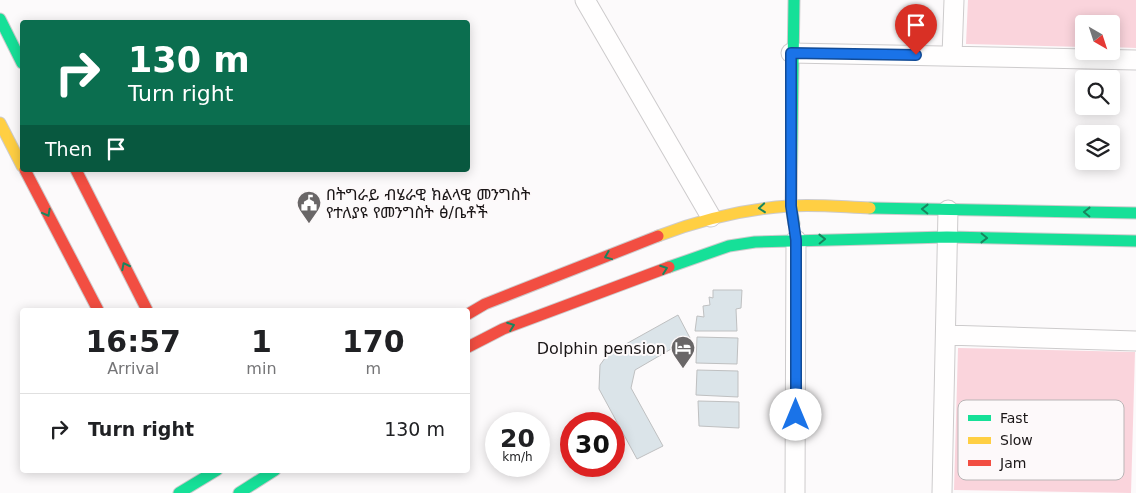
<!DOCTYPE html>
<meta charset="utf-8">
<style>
body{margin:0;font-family:"DejaVu Sans","Noto Sans Ethiopic",sans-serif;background:#f2f2f2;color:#202124;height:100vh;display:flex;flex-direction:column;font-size:19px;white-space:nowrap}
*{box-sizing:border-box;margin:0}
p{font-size:16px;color:#757577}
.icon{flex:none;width:28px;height:28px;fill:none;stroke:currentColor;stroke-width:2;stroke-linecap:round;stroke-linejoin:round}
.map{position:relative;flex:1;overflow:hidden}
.sheet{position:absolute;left:20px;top:308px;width:450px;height:165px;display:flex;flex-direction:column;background:#fff;border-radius:5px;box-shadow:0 2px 12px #0003}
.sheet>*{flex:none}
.guide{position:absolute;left:20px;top:20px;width:450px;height:152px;border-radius:5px;box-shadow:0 2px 12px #0003;background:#0b6e4f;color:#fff;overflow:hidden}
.needle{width:32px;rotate:141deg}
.controls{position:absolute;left:1075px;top:15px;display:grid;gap:10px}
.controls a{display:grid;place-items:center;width:45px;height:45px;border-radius:5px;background:#fff;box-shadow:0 2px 12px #0003;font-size:25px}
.speed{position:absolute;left:485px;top:412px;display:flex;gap:10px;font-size:25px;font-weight:700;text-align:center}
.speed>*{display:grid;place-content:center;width:65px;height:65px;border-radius:50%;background:#fff;box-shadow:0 2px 12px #0003;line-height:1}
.speed small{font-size:12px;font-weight:400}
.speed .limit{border:8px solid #d22;background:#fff;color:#111}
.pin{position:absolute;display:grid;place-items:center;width:42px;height:42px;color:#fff;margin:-51px -21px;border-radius:50% 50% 50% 0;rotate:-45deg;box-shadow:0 0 5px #0007}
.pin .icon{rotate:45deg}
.me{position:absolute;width:55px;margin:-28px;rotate:0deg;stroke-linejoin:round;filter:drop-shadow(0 0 4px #0008)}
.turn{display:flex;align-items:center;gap:18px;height:105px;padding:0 25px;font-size:22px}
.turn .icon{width:65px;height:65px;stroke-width:2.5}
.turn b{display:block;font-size:35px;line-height:42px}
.then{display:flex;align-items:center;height:48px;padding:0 25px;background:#0003;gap:10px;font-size:19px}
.eta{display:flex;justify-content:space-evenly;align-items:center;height:85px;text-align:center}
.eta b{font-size:30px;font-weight:600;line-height:35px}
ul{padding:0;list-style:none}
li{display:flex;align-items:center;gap:15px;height:70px;padding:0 25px;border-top:1px solid #e0e0e0}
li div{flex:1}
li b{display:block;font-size:19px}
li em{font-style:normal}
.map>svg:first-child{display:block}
.green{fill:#fad4dc}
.building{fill:#dbe4e9;stroke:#bfc0c1}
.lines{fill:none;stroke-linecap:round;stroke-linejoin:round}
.street-casing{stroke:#cdcbcc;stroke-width:21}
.fast-casing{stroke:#cdcbcc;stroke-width:13}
.slow-casing{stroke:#cdcbcc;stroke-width:13}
.jam-casing{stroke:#cdcbcc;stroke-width:13}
.street{stroke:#fffefe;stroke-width:19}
.fast{stroke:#16e098;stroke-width:11}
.slow{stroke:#ffcf43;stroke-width:11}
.jam{stroke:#f24e42;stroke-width:11}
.oneway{stroke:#18855e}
.route-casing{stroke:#114b97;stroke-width:12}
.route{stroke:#1a73e8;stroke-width:9}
.labels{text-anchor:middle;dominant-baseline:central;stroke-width:4;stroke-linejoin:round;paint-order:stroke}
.poi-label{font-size:16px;fill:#1a1617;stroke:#fdf9fa;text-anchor:start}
.key{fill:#fdf9fa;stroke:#b9b5b6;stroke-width:1}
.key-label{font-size:14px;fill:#1a1617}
</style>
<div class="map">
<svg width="1136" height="493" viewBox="0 0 1136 493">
<rect width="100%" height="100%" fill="#fcfafb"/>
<!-- green -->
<path class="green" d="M 968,0 L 1136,0 L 1136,48 L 1111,47 L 1111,24 L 1084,24 L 1084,47 L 966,44 Z
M 958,348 L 1135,352 L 1131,493 L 954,490 Z"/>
<!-- building -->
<path class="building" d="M 713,290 L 742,290 L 741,308 L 736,309 L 737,331 L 695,331 L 697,316 L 704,317 L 703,306 L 710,305 L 709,297 L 713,298 Z
M 678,315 L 690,338 L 635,370 L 631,388 L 663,446 L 637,459 L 599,389 L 600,365 L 608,354 Z
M 697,337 L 738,338 L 737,364 L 696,363 Z
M 697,370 L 738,371 L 738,397 L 696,395 Z
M 698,401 L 739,402 L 739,428 L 699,426 Z"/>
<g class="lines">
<defs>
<path id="street" d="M 585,0 L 711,217
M 791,53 L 1136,60
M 952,56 L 954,0
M 946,335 L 1136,341
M 795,493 L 796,240
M 942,493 L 948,210"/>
<path id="fast" d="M 794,0 L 791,206 L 794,224
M 0,19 L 22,63
M 870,208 L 1136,213
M 669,267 L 729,246 L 755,242 L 947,237 L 1136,241
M 179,493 L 217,470
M 239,493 L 275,470"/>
<path id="slow" d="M 0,123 L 22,166
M 658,236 C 699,220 744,209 789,206 C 815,204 843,207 870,208"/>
<path id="jam" d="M 25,170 L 98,310
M 76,170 L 147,310
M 468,314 L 485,304 L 658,236
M 468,347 L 503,329 L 669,267"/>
</defs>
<!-- street casing -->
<use href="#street" class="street-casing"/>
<!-- fast casing -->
<use href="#fast" class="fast-casing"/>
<!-- slow casing -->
<use href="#slow" class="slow-casing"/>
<!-- jam casing -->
<use href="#jam" class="jam-casing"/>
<!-- street -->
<use href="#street" class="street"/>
<!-- fast -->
<use href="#fast" class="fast"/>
<!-- slow -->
<use href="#slow" class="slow"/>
<!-- jam -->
<use href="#jam" class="jam"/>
</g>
<!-- one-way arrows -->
<defs><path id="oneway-chevron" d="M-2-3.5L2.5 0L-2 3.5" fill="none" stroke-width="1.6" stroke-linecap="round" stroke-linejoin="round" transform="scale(1.25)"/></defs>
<g class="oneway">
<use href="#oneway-chevron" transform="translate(762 208) rotate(175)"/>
<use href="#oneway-chevron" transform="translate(925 209) rotate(-179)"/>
<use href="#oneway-chevron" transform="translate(1087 212) rotate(-179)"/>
<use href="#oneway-chevron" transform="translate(47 213) rotate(62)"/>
<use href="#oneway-chevron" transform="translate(984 238) rotate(1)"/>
<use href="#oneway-chevron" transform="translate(822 239) rotate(-1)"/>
<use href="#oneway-chevron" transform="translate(608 256) rotate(158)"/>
<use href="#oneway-chevron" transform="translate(125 266) rotate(-117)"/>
<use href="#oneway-chevron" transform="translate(664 269) rotate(-20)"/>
<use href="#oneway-chevron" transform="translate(511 326) rotate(-20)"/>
</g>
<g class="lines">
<defs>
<path id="route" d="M 796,415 L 796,240 L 791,206 L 791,53 L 916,55"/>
</defs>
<!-- route casing -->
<use href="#route" class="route-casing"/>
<!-- route -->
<use href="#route" class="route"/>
</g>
<!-- icons -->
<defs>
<symbol id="civic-pin" viewBox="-11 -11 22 30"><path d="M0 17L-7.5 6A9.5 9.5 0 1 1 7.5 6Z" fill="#696667" stroke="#fdf9fa"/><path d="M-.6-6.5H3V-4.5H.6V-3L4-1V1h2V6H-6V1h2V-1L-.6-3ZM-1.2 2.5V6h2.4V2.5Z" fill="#fff"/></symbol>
<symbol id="hotel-pin" viewBox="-11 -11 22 30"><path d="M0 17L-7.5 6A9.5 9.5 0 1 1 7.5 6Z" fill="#696667" stroke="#fdf9fa"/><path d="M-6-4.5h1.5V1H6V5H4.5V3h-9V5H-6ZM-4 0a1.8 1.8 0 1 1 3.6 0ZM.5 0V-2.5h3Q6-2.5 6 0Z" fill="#fff"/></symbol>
</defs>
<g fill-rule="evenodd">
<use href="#civic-pin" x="295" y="189" width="28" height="38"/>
<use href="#hotel-pin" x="669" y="334" width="28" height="38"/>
</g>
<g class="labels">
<!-- poi labels -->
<g class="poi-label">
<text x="326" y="194">በትግራይ ብሄራዊ ክልላዊ መንግስት<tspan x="326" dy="18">የተለያዩ የመንግስት ፅ/ቤቶች</tspan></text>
<text x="666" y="348" text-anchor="end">Dolphin pension</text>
</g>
</g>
<!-- legend -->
<rect x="958" y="400" width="166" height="80" rx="8" class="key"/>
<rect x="968" y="415" width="23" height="6" fill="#16e098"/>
<rect x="968" y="437" width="23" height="7" fill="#ffcf43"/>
<rect x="968" y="460" width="23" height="6" fill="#f24e42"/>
<g class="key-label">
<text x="1000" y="423">Fast</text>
<text x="1000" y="445">Slow</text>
<text x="1000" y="468">Jam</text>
</g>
</svg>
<div class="controls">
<a><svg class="needle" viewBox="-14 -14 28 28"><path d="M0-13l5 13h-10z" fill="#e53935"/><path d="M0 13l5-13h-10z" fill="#757577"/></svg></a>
<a><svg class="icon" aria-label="search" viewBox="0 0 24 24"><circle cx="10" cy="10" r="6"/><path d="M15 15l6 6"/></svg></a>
<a><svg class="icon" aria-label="layers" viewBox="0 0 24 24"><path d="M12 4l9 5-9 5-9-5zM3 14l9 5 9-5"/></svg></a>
</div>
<div class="speed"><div>20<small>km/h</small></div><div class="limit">30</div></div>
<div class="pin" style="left:916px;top:55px;background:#d93025"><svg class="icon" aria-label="arrive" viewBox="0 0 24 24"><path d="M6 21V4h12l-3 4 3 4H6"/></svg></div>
<svg class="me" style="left:796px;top:415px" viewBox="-20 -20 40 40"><circle r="19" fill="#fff"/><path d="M0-13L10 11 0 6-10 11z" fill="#1a73e8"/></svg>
<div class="guide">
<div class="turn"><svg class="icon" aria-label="right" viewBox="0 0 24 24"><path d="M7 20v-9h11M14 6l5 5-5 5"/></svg><div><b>130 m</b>Turn right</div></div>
<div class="then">Then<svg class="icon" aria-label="arrive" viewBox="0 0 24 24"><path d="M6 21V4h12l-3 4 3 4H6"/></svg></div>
</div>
<section class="sheet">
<div class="eta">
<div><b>16:57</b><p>Arrival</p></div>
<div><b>1</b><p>min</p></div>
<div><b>170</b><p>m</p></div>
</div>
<ul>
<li><svg class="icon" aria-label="right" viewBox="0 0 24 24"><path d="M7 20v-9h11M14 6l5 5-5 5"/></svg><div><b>Turn right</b></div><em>130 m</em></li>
</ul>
</section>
</div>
